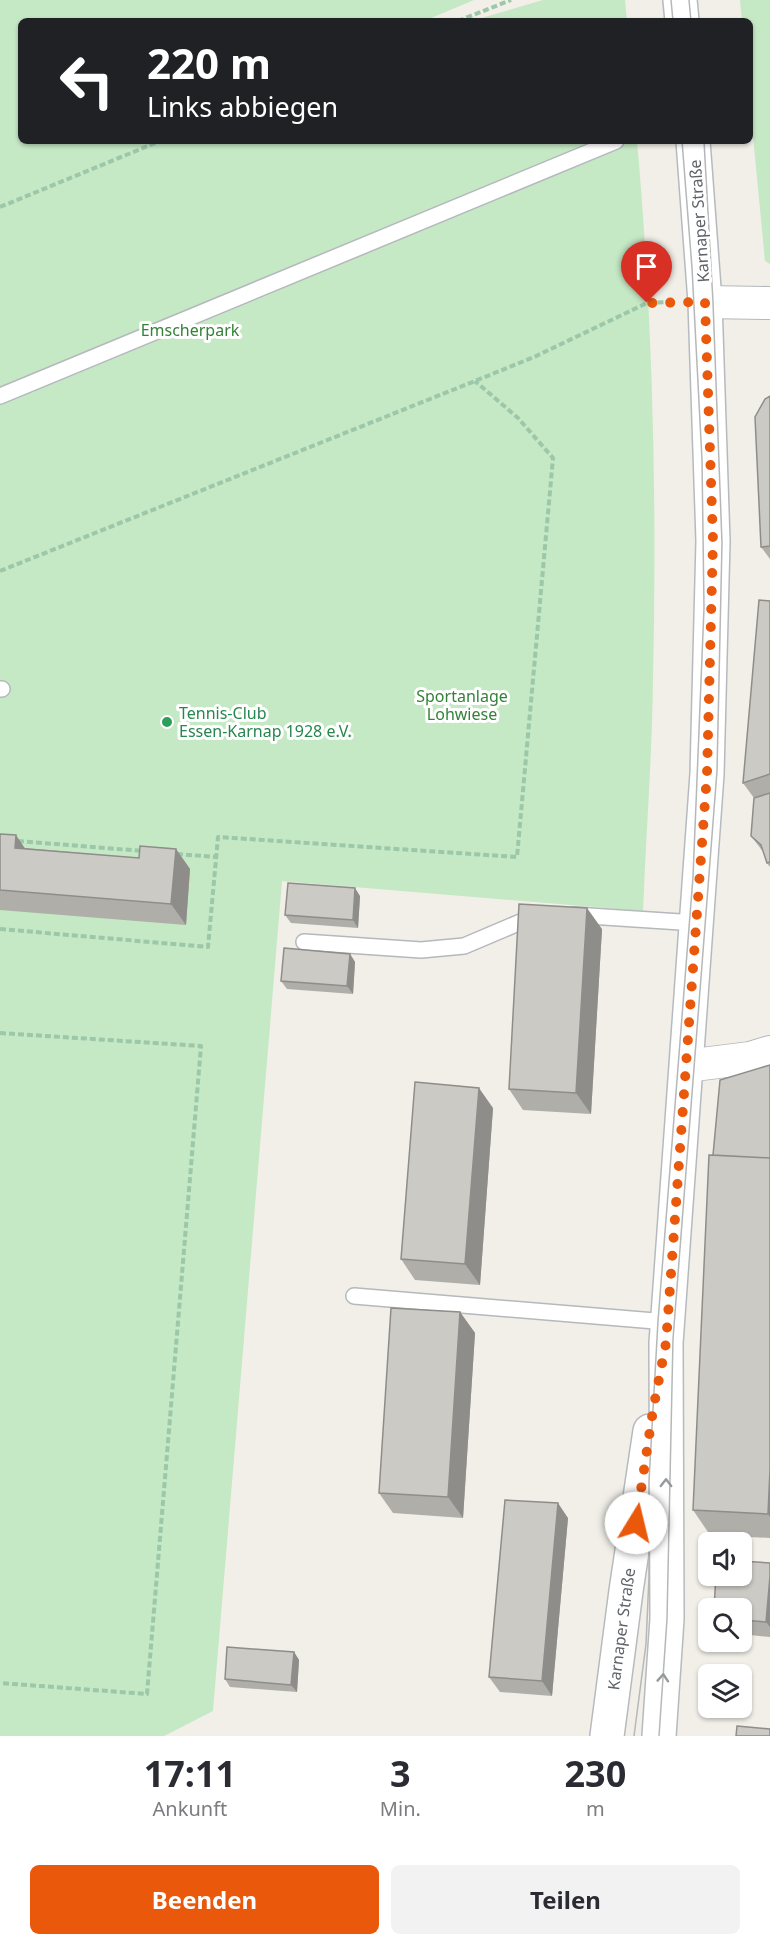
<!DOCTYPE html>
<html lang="de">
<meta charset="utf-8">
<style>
body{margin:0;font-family:"Noto Sans",sans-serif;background:#f2f2f3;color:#2b2b33;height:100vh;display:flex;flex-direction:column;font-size:22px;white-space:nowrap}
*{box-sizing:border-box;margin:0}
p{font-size:20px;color:#7c7c81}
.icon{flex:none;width:33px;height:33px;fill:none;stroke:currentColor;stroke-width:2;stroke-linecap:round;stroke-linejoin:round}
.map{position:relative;height:1736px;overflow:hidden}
.drawer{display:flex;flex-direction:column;background:#fff;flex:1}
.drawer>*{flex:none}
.hud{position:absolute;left:18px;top:18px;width:735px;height:126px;border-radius:9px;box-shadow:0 2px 4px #0004;background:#202124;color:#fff;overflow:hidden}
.tools{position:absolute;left:698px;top:1532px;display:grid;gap:12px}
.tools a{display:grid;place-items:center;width:54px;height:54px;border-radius:9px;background:#fff;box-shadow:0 2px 4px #0004;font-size:30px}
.pin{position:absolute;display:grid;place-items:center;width:51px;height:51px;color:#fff;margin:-62px -26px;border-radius:50% 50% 50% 0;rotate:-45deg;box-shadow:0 0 6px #0007}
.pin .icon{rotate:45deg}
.me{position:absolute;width:66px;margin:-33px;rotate:9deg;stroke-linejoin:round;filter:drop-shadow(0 0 4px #0008)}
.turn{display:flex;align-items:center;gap:21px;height:126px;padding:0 30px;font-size:27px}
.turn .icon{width:78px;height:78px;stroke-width:2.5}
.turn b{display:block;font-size:42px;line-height:51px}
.eta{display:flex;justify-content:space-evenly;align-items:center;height:102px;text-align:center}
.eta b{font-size:36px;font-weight:700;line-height:42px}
.primary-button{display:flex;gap:12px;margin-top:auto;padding:12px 30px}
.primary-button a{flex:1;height:69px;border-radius:9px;background:#ea580c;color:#fff;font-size:24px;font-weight:700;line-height:69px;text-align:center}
.primary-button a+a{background:#f2f2f3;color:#2b2b33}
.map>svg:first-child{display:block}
.green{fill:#c5e8c5}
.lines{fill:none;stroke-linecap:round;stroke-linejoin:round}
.service-casing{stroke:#b5b8bc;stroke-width:18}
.minor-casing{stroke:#b5b8bc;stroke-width:34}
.secondary-casing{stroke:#b6babf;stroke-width:36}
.path{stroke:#9cc7a9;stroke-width:4;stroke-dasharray:6 3;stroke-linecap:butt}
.service{stroke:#fff;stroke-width:15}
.minor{stroke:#fff;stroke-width:32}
.secondary{stroke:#fff;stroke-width:33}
.tram{stroke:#b6b7b8;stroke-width:1.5}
.wall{fill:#afaea9}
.shaded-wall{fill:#8f8d8a}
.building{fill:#cccac5;stroke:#8f8d8a;stroke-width:1.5}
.oneway{stroke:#979a9d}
.route{stroke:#ea580c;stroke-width:10;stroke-dasharray:0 18}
.leisure-dot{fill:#2e9e5b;stroke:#fff;stroke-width:2}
.labels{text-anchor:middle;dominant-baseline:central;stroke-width:6;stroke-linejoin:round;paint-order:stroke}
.street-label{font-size:16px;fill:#5f6368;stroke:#fff}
.park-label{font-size:16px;fill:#348238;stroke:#fff}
.leisure-label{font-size:16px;fill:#27864d;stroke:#fff;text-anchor:start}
</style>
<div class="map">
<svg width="770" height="1736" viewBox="0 0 770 1736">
<rect width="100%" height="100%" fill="#f1efe8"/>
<!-- green -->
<path class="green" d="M 0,0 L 474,0 L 424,21 L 21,21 L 21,141 L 637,141 C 653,320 657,500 653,680 C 652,757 646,834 643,911 L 282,881 L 213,1711 L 164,1736 L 0,1736 Z
M 543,0 L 625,0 L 627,21 L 471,21 Z
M 740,0 L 770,0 L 770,264 L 765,261 L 750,105 L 750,21 L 742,21 Z"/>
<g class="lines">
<defs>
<path id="service" d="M 0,396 L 616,141
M 0,689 L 2,689
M 574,915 L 696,923
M 304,942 L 421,950 L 464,946 L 523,921 L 538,917
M 354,1296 L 667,1322"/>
<path id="minor" d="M 705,302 L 770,303
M 686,1066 L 750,1058 L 770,1052"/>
<g id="secondary">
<path d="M 680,0 L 682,21"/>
<path id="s1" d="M 607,1736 L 626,1591 L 650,1431"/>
<path d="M 659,1736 L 667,1619 L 666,1343 L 707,774 L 713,541 L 705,302 L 693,141"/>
</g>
</defs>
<!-- service casing -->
<use href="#service" class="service-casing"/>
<!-- minor casing -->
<use href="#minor" class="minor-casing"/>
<!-- secondary casing -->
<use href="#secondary" class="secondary-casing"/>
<!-- path -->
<path class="path" d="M 458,21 L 511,0
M 0,207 L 160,141
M 0,571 L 475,381 L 534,357 L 647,303 L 671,302
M 18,841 L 143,851
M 177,854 L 216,857
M 0,929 L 208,947 L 218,837 L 517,857 L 553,458 L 518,418 L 475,381
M 0,1033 L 201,1046 L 147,1694 L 0,1683"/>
<!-- service -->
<use href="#service" class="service"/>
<!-- minor -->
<use href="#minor" class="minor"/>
<!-- secondary -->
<use href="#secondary" class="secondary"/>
<!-- tram -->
<path class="tram" d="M 671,0 L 673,21
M 689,0 L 691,21
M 634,1736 L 646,1644 L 649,1577 L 649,1481 L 658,1321 L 693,877 L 704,608 L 702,460 L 692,268 L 682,141
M 659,1736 L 667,1619 L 673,1339 L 717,771 L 722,543 L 713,302 L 704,141"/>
</g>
<!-- wall -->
<path class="wall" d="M 770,396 L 770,559 L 761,547 Z
M 770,601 L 770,867 L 767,863 L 764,853 L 751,836 L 754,798 L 743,783 Z
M 0,834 L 25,848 L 139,858 L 176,849 L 190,869 L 186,925 L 0,910 Z
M 360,896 L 358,928 L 291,923 L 285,915 Z
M 602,929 L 591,1114 L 523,1110 L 509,1089 Z
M 350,954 L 355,962 L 353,994 L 287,989 L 281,981 Z
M 770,1065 L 770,1538 L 710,1535 L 693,1510 L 713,1155 Z
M 493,1108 L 480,1285 L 415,1280 L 401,1259 Z
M 460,1312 L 475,1333 L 463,1518 L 393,1513 L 379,1493 Z
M 568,1518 L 552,1696 L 500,1692 L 489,1677 Z
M 770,1563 L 770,1637 L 741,1634 L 741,1608 Z
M 294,1652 L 299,1660 L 297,1692 L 230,1687 L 225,1679 Z"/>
<!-- shaded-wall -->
<path class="shaded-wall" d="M 16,835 L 30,856 L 15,848 Z
M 176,849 L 190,869 L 186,925 L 171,904 Z
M 355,888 L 360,896 L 358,928 L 353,920 Z
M 587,908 L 602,929 L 591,1114 L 576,1093 Z
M 350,954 L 355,962 L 353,994 L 347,986 Z
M 479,1088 L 493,1108 L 480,1285 L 465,1264 Z
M 460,1312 L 475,1333 L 463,1518 L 448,1497 Z
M 770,1469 L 770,1517 L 768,1514 Z
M 558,1503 L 568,1518 L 552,1696 L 542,1681 Z
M 770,1576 L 770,1627 L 766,1622 Z
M 294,1652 L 299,1660 L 297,1692 L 291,1685 Z"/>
<!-- building -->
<path class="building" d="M 770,396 L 770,546 L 761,547 L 755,417 L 765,399 Z
M 759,600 L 770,601 L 770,774 L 743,783 Z
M 770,793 L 770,862 L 767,863 L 761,845 L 751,836 L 754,798 Z
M 0,834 L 16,835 L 15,848 L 139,858 L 140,846 L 176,849 L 171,904 L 0,890 Z
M 288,883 L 355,888 L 353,920 L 285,915 Z
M 519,904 L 587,908 L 576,1093 L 509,1089 Z
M 284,948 L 350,954 L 347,986 L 281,981 Z
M 770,1065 L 770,1158 L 713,1155 L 720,1080 Z
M 415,1082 L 479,1088 L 465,1264 L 401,1259 Z
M 709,1155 L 770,1158 L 770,1469 L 768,1514 L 693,1510 Z
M 391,1308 L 460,1312 L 448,1497 L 379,1493 Z
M 505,1500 L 558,1503 L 542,1681 L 489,1677 Z
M 741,1561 L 770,1563 L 770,1576 L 766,1622 L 741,1620 L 741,1608 L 714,1608 L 716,1575 L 741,1575 Z
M 227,1647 L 294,1652 L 291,1685 L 225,1679 Z
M 737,1726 L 770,1729 L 770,1736 L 736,1736 Z"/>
<!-- one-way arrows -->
<defs><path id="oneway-chevron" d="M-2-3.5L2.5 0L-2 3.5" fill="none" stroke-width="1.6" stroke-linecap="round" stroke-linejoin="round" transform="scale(1.5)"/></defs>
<g class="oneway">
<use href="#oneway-chevron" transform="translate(666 1483) rotate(-90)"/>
<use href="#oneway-chevron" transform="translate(663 1678) rotate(-86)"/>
</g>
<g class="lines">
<!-- route -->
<path class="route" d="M 636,1523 L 653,1410 L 666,1343 L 707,774 L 713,541 L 705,302 L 647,303"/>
</g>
<!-- markers -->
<circle class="leisure-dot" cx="167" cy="722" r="6"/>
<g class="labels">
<!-- street labels -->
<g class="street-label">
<text transform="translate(699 221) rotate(-94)">Karnaper Straße</text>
<text stroke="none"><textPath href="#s1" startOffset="108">Karnaper Straße</textPath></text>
</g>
<!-- park labels -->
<g class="park-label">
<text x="190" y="330">Emscherpark</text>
<text x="462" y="696">Sportanlage<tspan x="462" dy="18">Lohwiese</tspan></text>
</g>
<!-- leisure labels -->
<g class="leisure-label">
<text x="179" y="713">Tennis-Club<tspan x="179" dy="18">Essen-Karnap 1928 e.V.</tspan></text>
</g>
</g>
</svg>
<div class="tools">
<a><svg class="icon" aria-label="sound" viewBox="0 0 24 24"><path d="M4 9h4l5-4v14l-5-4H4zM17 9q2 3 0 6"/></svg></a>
<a><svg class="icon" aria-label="search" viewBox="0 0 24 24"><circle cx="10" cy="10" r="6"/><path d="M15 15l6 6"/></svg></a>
<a><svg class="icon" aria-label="layers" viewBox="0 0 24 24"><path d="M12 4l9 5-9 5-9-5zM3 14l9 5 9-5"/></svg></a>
</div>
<div class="pin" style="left:647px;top:303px;background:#d93025"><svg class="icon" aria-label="arrive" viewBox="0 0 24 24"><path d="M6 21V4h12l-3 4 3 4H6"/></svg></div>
<svg class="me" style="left:636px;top:1523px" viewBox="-20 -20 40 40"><circle r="19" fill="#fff"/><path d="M0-13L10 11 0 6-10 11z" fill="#ea580c"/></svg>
<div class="hud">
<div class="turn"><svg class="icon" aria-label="left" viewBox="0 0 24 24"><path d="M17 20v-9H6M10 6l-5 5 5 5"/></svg><div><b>220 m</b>Links abbiegen</div></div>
</div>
</div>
<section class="drawer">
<div class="eta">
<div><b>17:11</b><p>Ankunft</p></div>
<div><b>3</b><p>Min.</p></div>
<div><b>230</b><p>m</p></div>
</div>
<div class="primary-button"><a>Beenden</a><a>Teilen</a></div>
</section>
